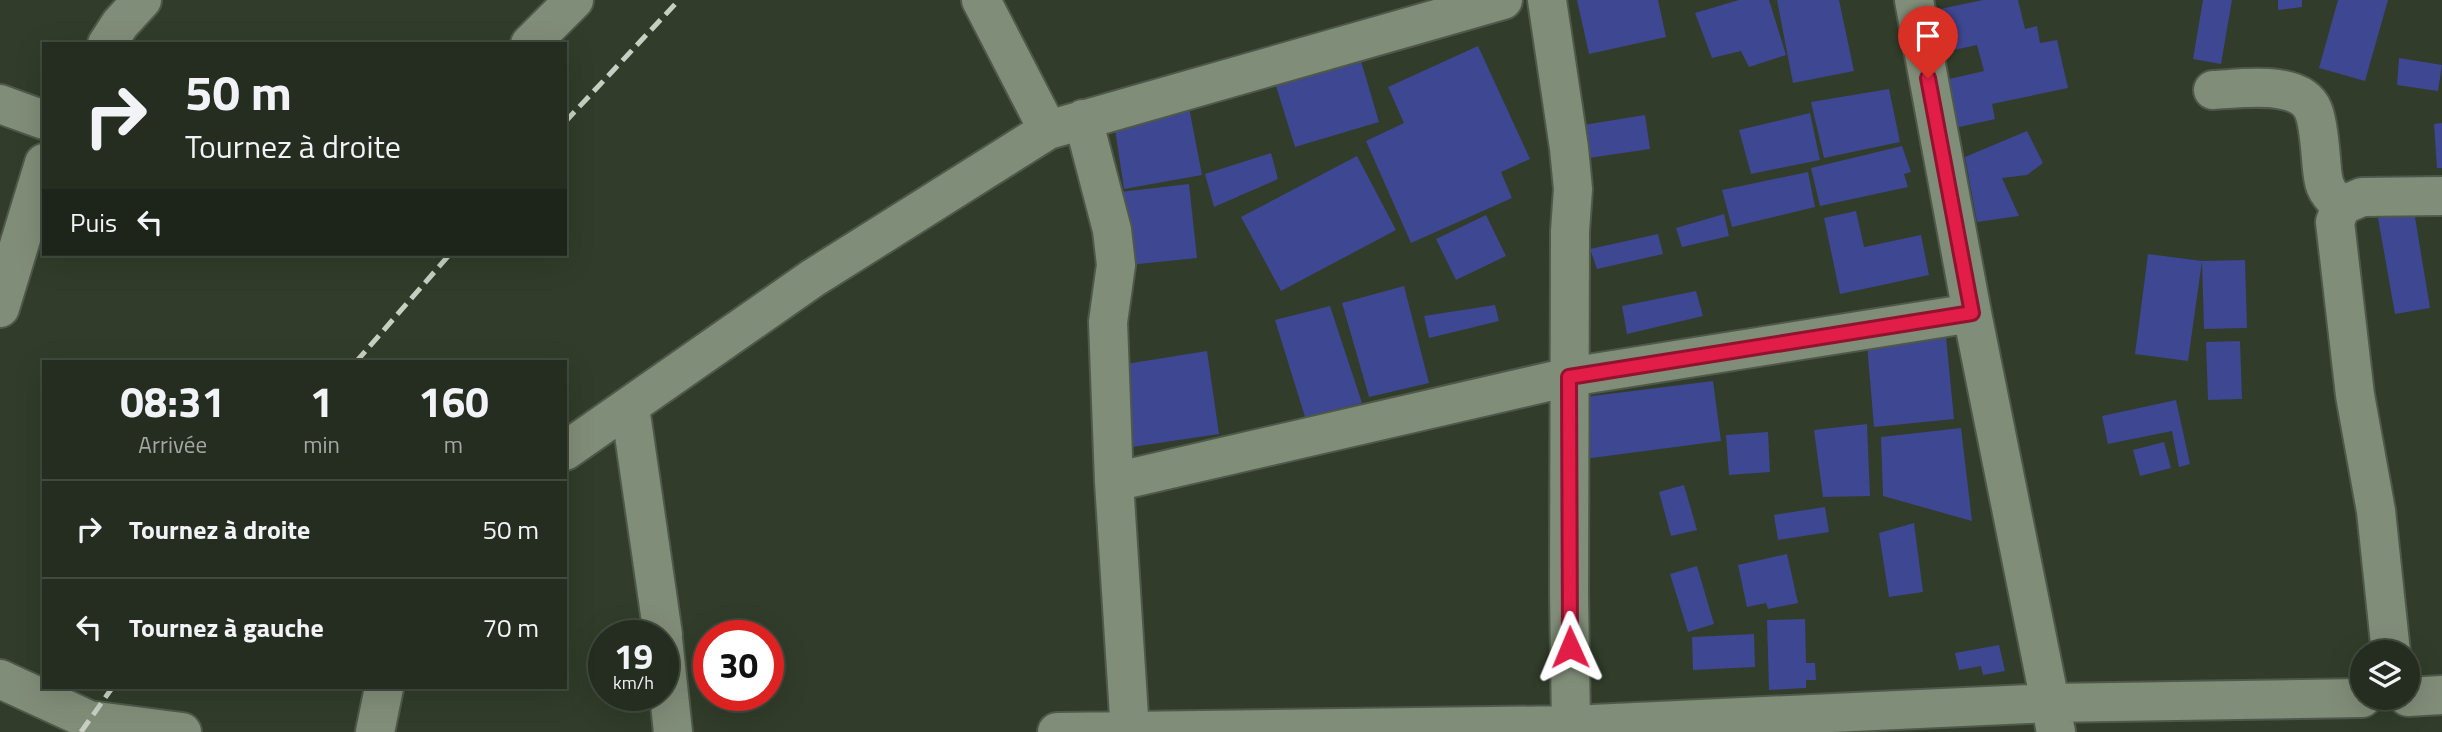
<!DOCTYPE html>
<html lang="fr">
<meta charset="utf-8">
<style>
body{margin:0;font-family:"Titillium Web",sans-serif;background:#31392d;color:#f1f3f6;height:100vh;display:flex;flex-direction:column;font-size:26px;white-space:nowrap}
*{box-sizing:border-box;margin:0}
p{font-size:23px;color:#a3a8a5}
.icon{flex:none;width:38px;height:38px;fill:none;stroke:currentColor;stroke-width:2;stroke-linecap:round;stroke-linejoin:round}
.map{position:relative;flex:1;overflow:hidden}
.sheet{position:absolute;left:42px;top:360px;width:525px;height:329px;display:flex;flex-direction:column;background:#252d20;border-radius:0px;box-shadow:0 7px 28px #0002,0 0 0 2px #42493e}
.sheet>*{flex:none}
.top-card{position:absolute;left:42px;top:42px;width:525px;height:214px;border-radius:0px;box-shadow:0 7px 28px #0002,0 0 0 2px #42493e;background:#252d20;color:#f1f3f6;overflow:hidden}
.controls{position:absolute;left:2350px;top:640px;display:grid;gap:14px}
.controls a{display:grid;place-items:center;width:70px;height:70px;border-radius:50%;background:#252d20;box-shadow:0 7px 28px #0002,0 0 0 2px #42493e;font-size:35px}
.speed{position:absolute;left:588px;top:620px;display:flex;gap:14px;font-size:35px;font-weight:700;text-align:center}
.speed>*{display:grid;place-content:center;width:91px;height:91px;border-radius:50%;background:#252d20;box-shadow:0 7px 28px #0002,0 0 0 2px #42493e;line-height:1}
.speed small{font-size:18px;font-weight:400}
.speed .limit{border:10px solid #d22;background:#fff;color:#111}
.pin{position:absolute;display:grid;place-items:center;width:60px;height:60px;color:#fff;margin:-72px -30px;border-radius:50% 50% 50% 0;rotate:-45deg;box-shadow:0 0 7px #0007}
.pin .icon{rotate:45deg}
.me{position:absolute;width:77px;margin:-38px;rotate:359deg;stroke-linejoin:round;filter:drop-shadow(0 0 5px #0008)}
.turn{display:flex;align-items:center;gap:24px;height:147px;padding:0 28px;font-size:32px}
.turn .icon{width:91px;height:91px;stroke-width:2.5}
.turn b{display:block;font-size:49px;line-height:60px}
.then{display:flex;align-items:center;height:66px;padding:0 28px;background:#0003;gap:14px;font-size:26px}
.eta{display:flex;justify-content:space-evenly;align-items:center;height:119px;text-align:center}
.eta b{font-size:42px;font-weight:700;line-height:49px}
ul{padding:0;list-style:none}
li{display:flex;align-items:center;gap:21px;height:98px;padding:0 28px;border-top:2px solid #42493e}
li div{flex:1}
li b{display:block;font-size:26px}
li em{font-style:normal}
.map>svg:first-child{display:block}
.building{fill:#3e4791}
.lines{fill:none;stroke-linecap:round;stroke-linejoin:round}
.minor-casing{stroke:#4f594a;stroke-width:42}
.minor{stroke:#808d78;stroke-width:38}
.rail{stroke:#c7cfc2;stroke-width:5;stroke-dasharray:14 7;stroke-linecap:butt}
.route-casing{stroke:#92132f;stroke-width:18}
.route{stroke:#e11d48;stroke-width:12}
</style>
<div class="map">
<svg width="2442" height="732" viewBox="0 0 2442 732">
<rect width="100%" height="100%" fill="#313c2a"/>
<!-- building -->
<path class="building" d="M 1577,0 L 1658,0 L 1666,37 L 1589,54 Z
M 1739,0 L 1769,0 L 1786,55 L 1749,67 L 1741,51 L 1712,58 L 1695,13 Z
M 1777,0 L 1839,0 L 1854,71 L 1793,83 Z
M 1983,0 L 2018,0 L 2025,29 L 2037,26 L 2040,43 L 2057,40 L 2068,88 L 1992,104 L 1995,119 L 1946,130 L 1936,82 L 1984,71 L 1977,45 L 1930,55 L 1921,13 Z
M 2203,0 L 2232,0 L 2221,64 L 2193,59 Z
M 2278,0 L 2302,0 L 2302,7 L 2278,10 Z
M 2338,0 L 2388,0 L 2365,81 L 2319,68 Z
M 1478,46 L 1530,159 L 1501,172 L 1512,198 L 1411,243 L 1366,141 L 1404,123 L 1388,87 Z
M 2399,58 L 2442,65 L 2438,91 L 2397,85 Z
M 1361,61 L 1379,122 L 1295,147 L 1276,86 Z
M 1889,89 L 1900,142 L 1824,158 L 1811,102 Z
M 1188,102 L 1202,175 L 1124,189 L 1113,116 Z
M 1810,113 L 1820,160 L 1751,174 L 1739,130 Z
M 1645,115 L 1650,149 L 1582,159 L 1577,126 Z
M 2442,123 L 2442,168 L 2437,168 L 2434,124 Z
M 2027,131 L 2043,163 L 2027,175 L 2002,178 L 2019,216 L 1977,222 L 1965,157 Z
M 1902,146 L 1911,172 L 1904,174 L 1908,187 L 1820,206 L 1811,168 Z
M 1271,153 L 1278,179 L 1214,207 L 1205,174 Z
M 1357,156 L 1396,230 L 1281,291 L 1241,217 Z
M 1808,172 L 1815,207 L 1732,227 L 1722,190 Z
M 1189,184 L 1197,258 L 1129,265 L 1120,192 Z
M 1856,211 L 1864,247 L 1921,235 L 1929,275 L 1840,294 L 1824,218 Z
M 2414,211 L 2430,308 L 2395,314 L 2378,218 Z
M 1724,214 L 1729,236 L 1682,247 L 1676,228 Z
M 1486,215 L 1506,256 L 1456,280 L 1436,239 Z
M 1658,234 L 1663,254 L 1597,269 L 1590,249 Z
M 2148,254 L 2202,261 L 2188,361 L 2135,354 Z
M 2245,260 L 2247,328 L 2204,329 L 2202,261 Z
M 1404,286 L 1429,383 L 1369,397 L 1342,303 Z
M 1696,291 L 1703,316 L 1627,334 L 1622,306 Z
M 1495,305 L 1499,321 L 1429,338 L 1424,316 Z
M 1330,306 L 1362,403 L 1305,417 L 1275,320 Z
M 1946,337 L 1954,419 L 1874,427 L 1867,344 Z
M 2240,341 L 2242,399 L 2208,400 L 2206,342 Z
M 1207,351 L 1219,434 L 1125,448 L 1113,366 Z
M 1713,381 L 1721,441 L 1584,459 L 1576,398 Z
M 2176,400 L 2190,464 L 2179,467 L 2172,431 L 2108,444 L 2102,416 Z
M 1867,424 L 1870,496 L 1823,497 L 1814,430 Z
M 1961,428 L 1972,521 L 1883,496 L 1881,437 Z
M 1768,432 L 1770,472 L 1729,475 L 1726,435 Z
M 2164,442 L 2171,468 L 2140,476 L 2133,450 Z
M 1684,485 L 1697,530 L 1671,536 L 1659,492 Z
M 1825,507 L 1829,532 L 1778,540 L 1774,515 Z
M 1914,523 L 1923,592 L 1889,597 L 1879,533 Z
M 1787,554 L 1798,603 L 1768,609 L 1766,603 L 1747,607 L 1738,565 Z
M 1697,566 L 1714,624 L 1688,632 L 1670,574 Z
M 1805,619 L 1806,663 L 1815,663 L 1816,680 L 1806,680 L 1806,688 L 1769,690 L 1767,620 Z
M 1754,634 L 1755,667 L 1693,670 L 1692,637 Z
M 1999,645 L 2005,671 L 1983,675 L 1981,666 L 1959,670 L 1955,653 Z"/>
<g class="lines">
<defs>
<path id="minor" d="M 981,0 L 1048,130
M 1547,0 L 1569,148 L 1573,189 L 1570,231 L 1569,595 L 1571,725
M 1914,0 L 1972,313 L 2056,732
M 107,44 L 120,24 L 142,0
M 530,44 L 574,0
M 2213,90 C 2240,89 2300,79 2313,110 C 2318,121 2320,146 2321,158 C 2323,181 2322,189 2341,206
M 0,104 L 44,120
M 1083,119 L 1112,230 L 1116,265 L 1108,322 L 1114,482 L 1130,732
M 0,308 L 44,163
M 630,407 L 663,635
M 565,451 L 813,278 L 1048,130 L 1503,0
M 1114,482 L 1569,377 L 1972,313
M 663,639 L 673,732
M 2391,653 L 2376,511 L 2355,395 L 2335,222 L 2341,206 L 2362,197 L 2442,196
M 0,679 L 89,720 L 182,732
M 2408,697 L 2442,695
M 375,732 L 384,688
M 1057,732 L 1571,725 L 2049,703 L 2362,698"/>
</defs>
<!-- minor casing -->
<use href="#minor" class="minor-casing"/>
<!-- minor -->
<use href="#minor" class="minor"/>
<!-- rail -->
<path class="rail" d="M 565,122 L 679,0
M 356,362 L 450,254
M 81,732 L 112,688"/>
</g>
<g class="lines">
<defs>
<path id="route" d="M 1570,647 L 1569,377 L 1972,313 L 1928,78"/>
</defs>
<!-- route casing -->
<use href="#route" class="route-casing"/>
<!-- route -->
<use href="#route" class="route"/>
</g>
</svg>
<div class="controls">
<a><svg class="icon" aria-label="layers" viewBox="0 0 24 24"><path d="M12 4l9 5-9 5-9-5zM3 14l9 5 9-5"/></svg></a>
</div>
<div class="speed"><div>19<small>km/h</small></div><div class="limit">30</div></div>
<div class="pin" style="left:1928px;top:78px;background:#d93025"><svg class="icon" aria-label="arrive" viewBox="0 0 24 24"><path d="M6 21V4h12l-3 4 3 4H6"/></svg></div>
<svg class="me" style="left:1570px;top:647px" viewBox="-20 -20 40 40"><path d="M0-17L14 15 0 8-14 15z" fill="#e11d48" stroke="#fff" stroke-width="4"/></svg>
<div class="top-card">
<div class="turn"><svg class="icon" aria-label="right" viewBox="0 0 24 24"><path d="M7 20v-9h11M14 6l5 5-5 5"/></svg><div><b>50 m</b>Tournez à droite</div></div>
<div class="then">Puis<svg class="icon" aria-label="left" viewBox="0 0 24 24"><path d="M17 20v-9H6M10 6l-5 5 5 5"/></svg></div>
</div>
<section class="sheet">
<div class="eta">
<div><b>08:31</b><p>Arrivée</p></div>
<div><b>1</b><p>min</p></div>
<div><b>160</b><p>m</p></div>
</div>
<ul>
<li><svg class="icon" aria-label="right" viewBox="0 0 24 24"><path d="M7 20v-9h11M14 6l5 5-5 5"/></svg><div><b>Tournez à droite</b></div><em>50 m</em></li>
<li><svg class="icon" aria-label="left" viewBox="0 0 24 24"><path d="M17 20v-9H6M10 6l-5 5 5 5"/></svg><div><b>Tournez à gauche</b></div><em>70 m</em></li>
</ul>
</section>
</div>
